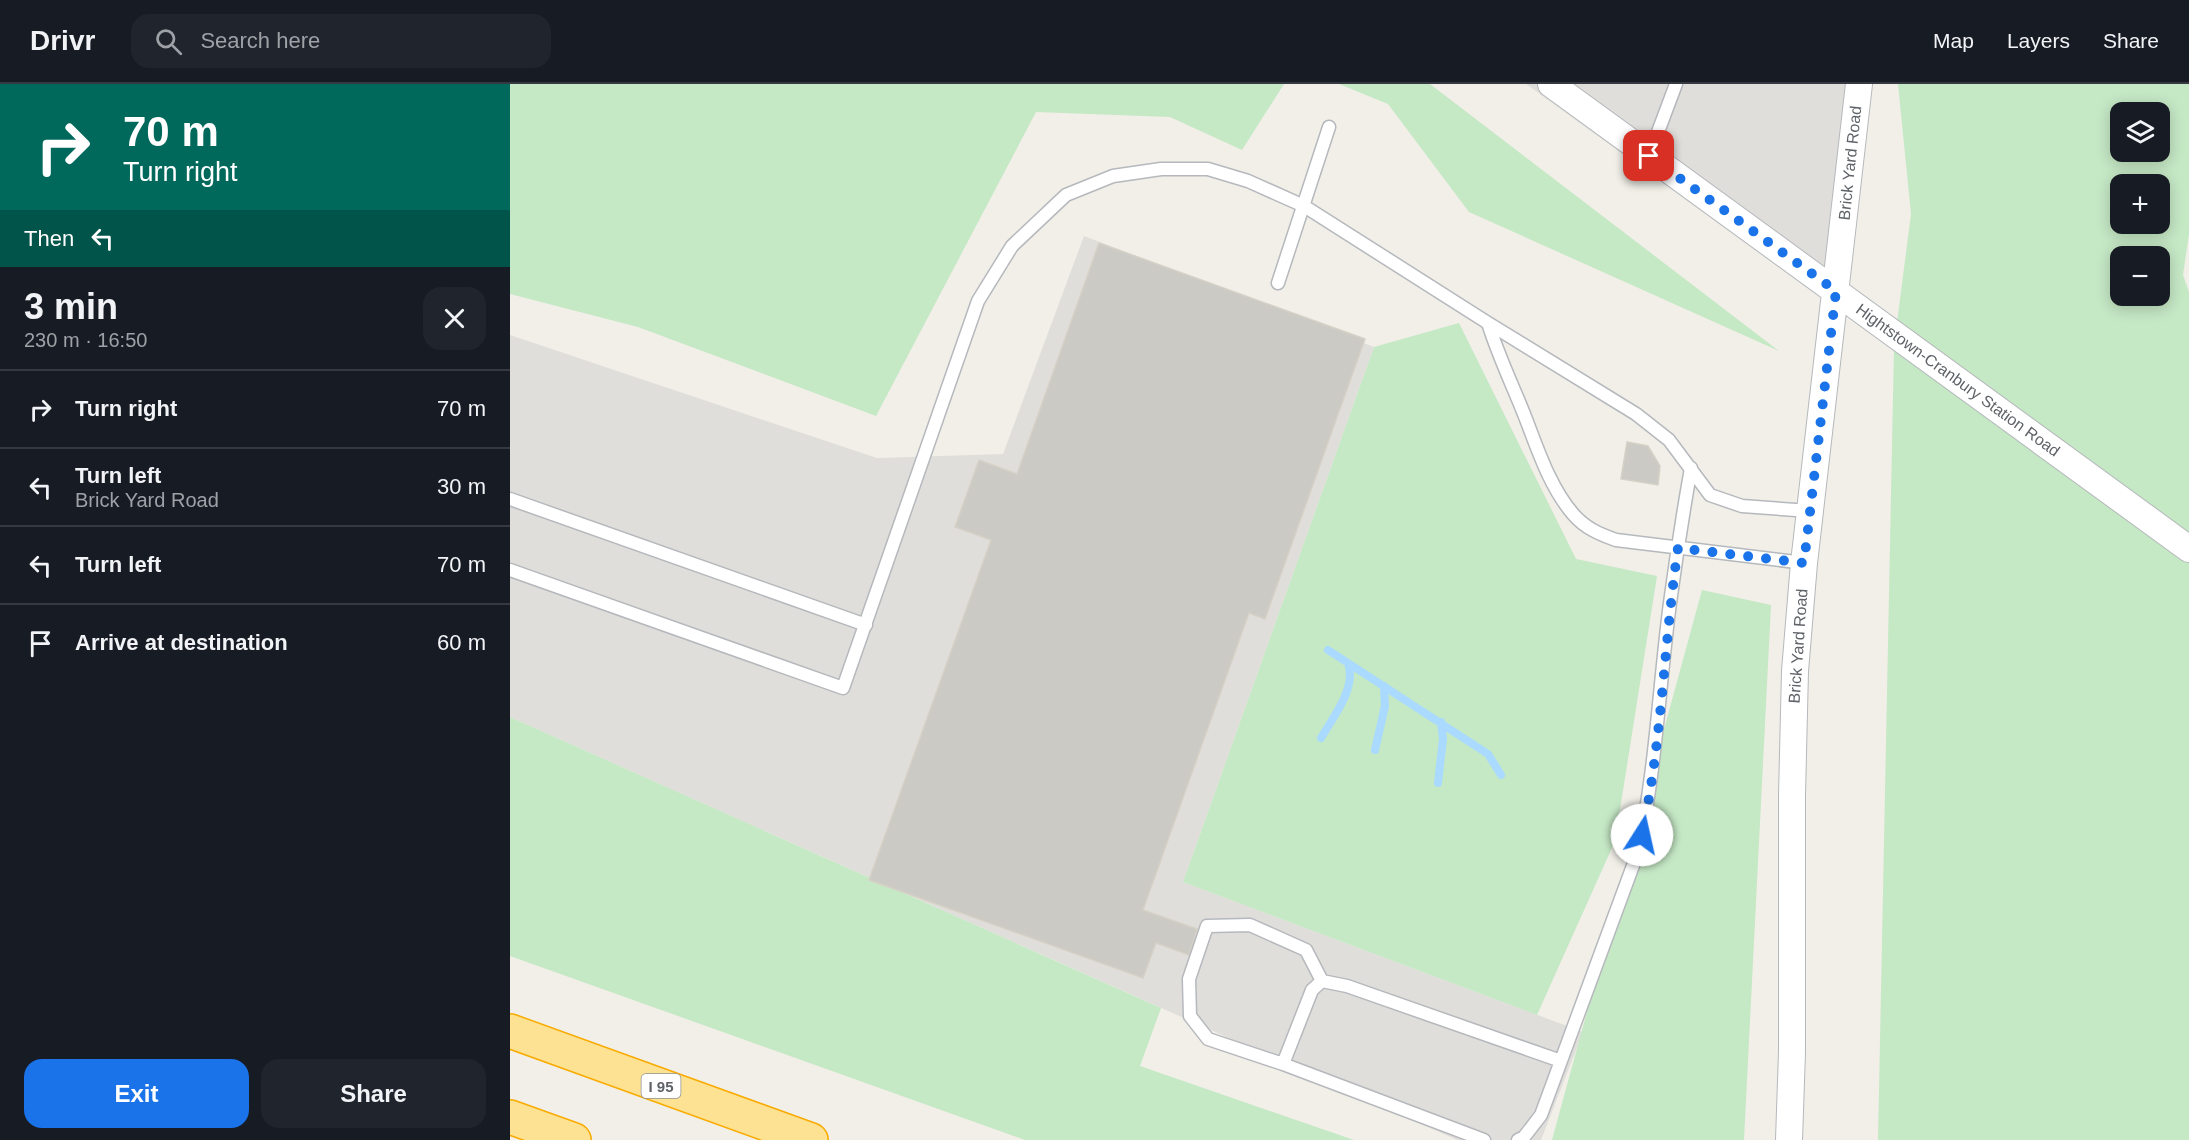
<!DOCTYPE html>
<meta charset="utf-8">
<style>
body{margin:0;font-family:Helvetica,sans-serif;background:#20242c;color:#f1f3f6;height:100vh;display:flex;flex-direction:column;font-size:22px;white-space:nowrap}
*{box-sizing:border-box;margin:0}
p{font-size:20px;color:#9ea1a6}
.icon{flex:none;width:33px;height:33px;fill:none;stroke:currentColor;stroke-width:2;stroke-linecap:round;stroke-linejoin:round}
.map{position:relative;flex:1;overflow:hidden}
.details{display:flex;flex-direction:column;background:#171b24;width:510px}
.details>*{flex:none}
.banner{background:#00695c;color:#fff;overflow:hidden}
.fabs{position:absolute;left:1600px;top:18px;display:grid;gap:12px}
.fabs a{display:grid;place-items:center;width:60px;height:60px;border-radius:12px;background:#171b24;box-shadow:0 3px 15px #0003;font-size:30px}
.pin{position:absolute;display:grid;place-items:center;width:51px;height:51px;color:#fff;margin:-26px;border-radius:12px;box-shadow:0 3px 9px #0006}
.me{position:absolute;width:66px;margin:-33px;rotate:10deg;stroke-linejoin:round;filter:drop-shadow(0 0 4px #0008)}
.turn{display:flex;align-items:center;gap:21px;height:126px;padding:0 24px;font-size:27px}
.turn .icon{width:78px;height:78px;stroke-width:2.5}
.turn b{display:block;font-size:42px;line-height:51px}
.then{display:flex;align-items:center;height:57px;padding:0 24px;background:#0003;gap:12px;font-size:22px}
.round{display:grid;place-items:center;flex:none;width:63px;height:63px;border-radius:18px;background:#20242c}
.overview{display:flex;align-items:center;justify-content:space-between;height:102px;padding:0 24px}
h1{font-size:36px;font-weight:700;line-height:45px}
.action{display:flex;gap:12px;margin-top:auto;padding:12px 24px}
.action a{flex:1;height:69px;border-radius:18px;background:#1a73e8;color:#fff;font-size:24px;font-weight:700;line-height:69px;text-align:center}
.action a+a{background:#20242c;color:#f1f3f6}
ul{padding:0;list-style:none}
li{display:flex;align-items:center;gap:18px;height:78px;padding:0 24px;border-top:2px solid #363941}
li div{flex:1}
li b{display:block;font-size:22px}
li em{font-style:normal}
header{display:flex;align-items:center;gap:36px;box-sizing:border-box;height:84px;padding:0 30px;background:#171b24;border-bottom:2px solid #363941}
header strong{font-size:28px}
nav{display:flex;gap:33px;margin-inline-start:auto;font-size:21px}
.search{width:420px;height:54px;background:#20242c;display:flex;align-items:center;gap:15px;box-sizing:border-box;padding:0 21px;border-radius:18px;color:#9ea1a6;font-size:22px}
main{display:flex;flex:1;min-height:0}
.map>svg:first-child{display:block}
.industrial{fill:#e0deda}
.green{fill:#c5e8c5;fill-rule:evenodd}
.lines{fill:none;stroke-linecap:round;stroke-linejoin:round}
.stream{stroke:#aadaff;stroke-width:8}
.building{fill:#cccac5;stroke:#d6d1c6;stroke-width:1.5}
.lane-casing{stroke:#b5b8bc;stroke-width:15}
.street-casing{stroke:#b5b8bc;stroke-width:28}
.highway-casing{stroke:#f9ab00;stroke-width:36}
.lane{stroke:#fff;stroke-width:12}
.street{stroke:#fff;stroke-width:26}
.highway{stroke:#fde293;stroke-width:33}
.route{stroke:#1a73e8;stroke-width:10;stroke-dasharray:0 18}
.labels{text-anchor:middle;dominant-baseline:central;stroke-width:4.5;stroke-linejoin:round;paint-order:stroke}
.shield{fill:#fff;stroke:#8f9295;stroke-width:1.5}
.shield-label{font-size:15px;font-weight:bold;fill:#5f6368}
.street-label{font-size:16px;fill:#5f6368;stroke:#fff}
</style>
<header>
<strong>Drivr</strong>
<div class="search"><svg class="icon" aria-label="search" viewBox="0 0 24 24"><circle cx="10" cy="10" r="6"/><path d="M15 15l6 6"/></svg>Search here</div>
<nav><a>Map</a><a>Layers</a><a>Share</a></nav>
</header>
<main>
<section class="details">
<div class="banner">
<div class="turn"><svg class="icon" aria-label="right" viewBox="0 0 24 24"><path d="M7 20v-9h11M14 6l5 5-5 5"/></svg><div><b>70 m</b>Turn right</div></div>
<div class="then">Then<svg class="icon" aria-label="left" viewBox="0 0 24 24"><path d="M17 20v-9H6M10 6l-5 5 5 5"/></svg></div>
</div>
<div class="overview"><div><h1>3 min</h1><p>230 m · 16:50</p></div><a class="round"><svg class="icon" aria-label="close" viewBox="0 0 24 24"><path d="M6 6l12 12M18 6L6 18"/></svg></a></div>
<ul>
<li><svg class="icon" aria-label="right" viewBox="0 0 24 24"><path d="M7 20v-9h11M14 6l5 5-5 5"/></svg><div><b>Turn right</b></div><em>70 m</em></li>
<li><svg class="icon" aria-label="left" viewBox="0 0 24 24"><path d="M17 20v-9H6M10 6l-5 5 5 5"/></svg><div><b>Turn left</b><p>Brick Yard Road</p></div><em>30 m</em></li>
<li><svg class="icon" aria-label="left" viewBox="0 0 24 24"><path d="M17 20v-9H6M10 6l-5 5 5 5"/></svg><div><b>Turn left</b></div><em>70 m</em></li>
<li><svg class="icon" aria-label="arrive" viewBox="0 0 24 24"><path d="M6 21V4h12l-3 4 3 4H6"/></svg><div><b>Arrive at destination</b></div><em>60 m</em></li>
</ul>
<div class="action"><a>Exit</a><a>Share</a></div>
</section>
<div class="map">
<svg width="1679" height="1056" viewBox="0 0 1679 1056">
<rect width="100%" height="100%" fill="#f1efe8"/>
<!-- industrial -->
<path class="industrial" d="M 1016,0 L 1342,0 L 1321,221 Z
M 574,152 L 864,263 L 673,798 L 1073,948 L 1031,1056 L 947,1056 L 0,633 L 0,251 L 367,374 L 493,370 Z"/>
<!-- green -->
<path class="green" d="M 0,0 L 774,0 L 732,66 L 660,33 L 526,28 L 366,332 L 128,243 L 0,210 Z
M 829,0 L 920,0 L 1269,267 L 959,128 L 878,20 Z
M 1388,0 L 1679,0 L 1679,150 L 1673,191 L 1679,208 L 1679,1056 L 1368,1056 L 1384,262 L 1401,130 ZM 1611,28 L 1650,28 L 1650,68 L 1611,68 ZM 1611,100 L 1650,100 L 1650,140 L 1611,140 ZM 1611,172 L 1650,172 L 1650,212 L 1611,212 Z
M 949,239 L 1066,475 L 1147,492 L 1105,757 L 1027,931 L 673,798 L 864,263 Z
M 1192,506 L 1261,521 L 1234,1056 L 1042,1056 Z
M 0,633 L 651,924 L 630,982 L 844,1056 L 515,1056 L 0,872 Z"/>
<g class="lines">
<!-- stream -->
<path class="stream" d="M 818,566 L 978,670 L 991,691
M 811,654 C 823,633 847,604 838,579
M 865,666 L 875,622 L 874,602
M 928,699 L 933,655 L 931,638"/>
</g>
<!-- building -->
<path class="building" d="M 589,159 L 855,255 L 755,535 L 739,529 L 633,826 L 687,845 L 679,871 L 646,859 L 633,894 L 359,796 L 481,456 L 445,443 L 469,376 L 507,390 Z
M 1117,358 L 1138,362 L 1150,382 L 1148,401 L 1111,395 Z"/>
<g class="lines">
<defs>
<path id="lane" d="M 1139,72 L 1166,0
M 768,199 L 819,43
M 978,239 C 988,271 1002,300 1014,330 C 1027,363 1039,402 1063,430 C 1075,444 1089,450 1106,456 L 1294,479
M 0,415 L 356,541
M 0,486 L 333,604 L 468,217 L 502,162 L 556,111 L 603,92 L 651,85 L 698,85 L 738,97 L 794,122 L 978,239 L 1126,330 L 1159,356 L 1200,411 L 1232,422 L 1300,427
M 812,897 L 796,866 L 740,841 L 697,842 L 679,895 L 680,932 L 698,955 L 773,980 L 974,1056
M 773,980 L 802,906 L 812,897 L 837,902 L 1051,977
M 1008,1056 L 1014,1053 L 1031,1031 L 1128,768 C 1146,686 1149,602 1160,519 C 1166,474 1173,429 1181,384"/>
<path id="street" d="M 1041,0 L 1679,465
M 1279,1056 L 1282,968 L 1282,711 L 1285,587 L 1294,479 L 1349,0"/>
<path id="highway" d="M 0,947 L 301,1056
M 0,1033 L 64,1056"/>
</defs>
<!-- lane casing -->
<use href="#lane" class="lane-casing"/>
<!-- street casing -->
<use href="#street" class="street-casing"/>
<!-- highway casing -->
<use href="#highway" class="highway-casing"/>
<!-- lane -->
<use href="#lane" class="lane"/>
<!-- street -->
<use href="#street" class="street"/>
<!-- highway -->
<use href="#highway" class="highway"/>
</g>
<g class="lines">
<!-- route -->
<path class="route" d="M 1132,751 C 1152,657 1154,559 1168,464 L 1294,479 L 1326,207 L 1139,72"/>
</g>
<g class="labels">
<!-- shield labels -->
<rect class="shield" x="131.5" y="990" width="39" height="24" rx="4.5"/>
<g class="shield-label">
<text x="151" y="1002">I 95</text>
</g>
<!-- street labels -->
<g class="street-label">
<text transform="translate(1340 79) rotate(-84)">Brick Yard Road</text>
<text transform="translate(1448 296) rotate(36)">Hightstown-Cranbury Station Road</text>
<text transform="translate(1288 562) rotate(-86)">Brick Yard Road</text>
</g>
</g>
</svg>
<div class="fabs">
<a><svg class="icon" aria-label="layers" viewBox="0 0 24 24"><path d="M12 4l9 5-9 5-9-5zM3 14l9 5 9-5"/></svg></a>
<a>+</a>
<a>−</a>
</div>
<div class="pin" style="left:1139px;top:72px;background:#d93025"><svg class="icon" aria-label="arrive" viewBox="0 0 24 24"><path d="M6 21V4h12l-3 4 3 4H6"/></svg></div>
<svg class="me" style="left:1132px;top:751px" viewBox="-20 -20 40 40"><circle r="19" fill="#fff"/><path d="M0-13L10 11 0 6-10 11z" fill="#1a73e8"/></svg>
</div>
</main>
